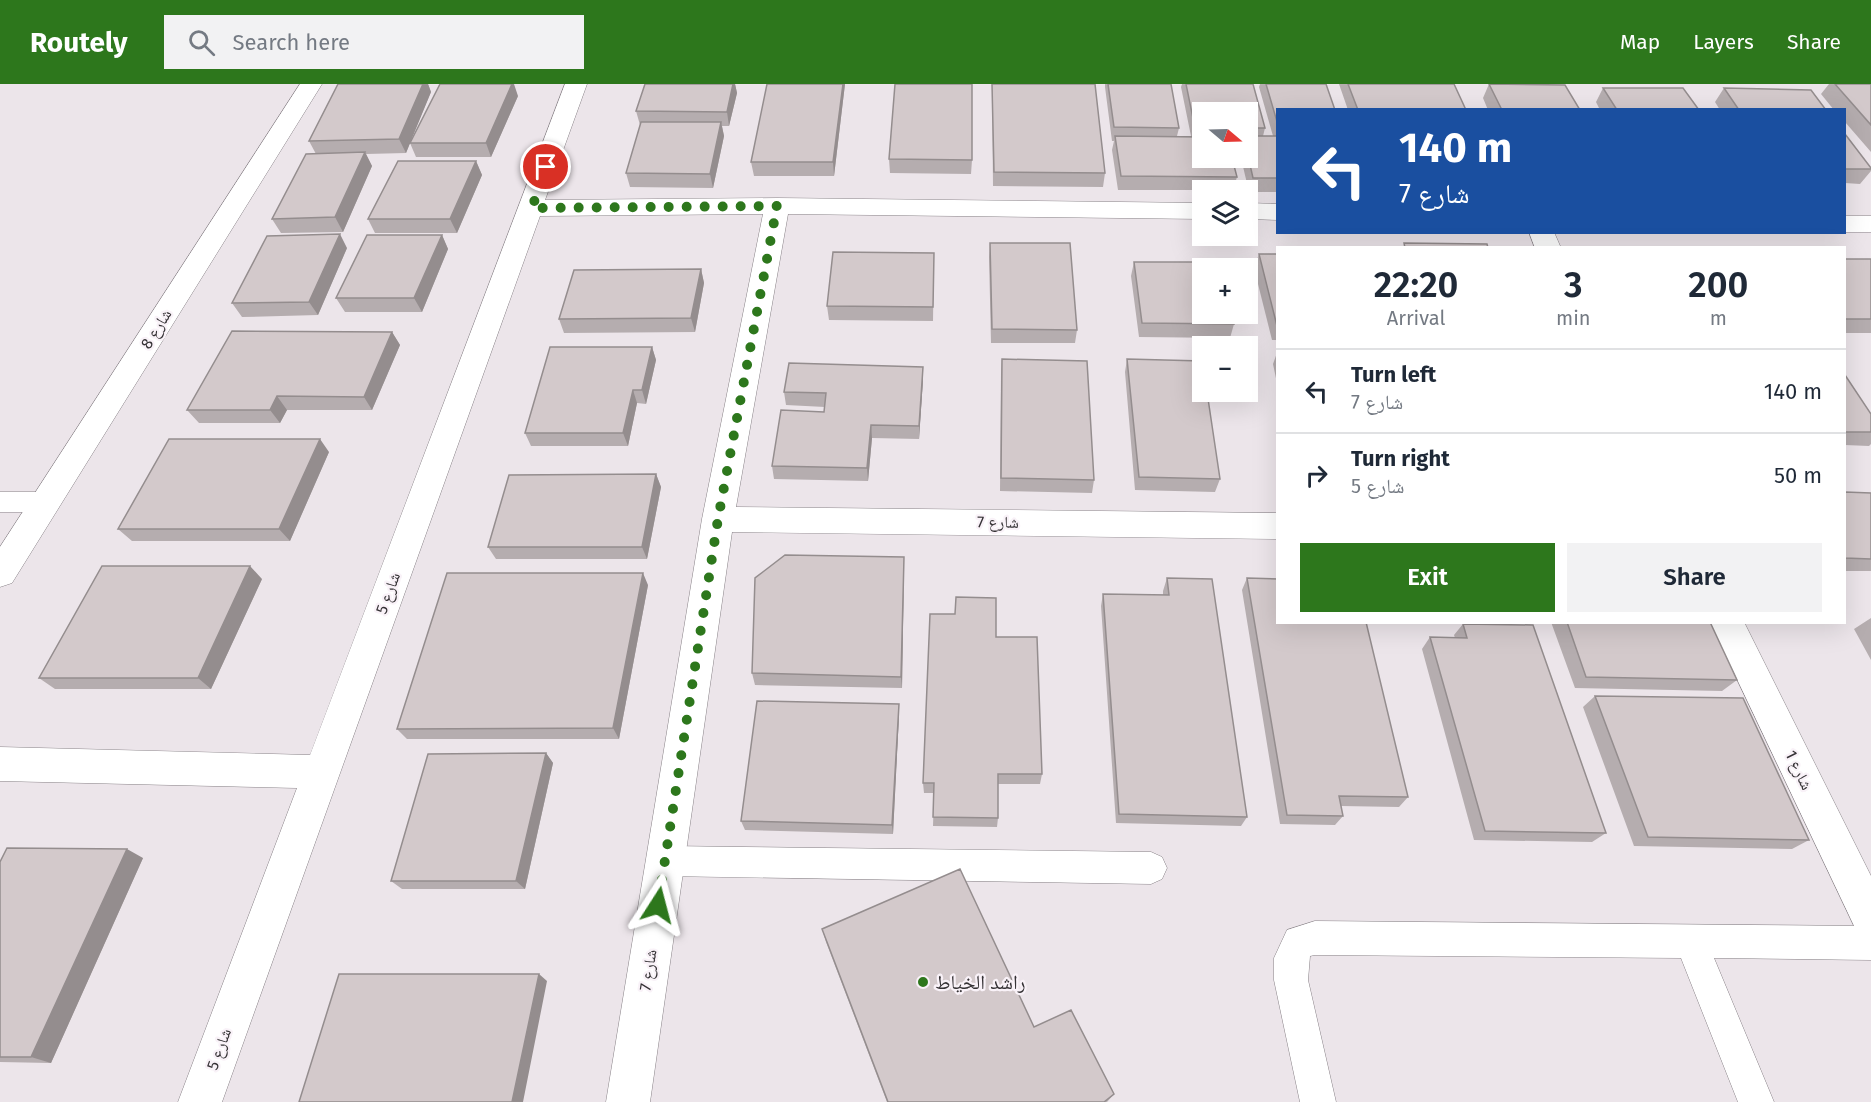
<!DOCTYPE html>
<meta charset="utf-8">
<style>
body{margin:0;font-family:"Fira Sans","Noto Naskh Arabic",sans-serif;background:#f2f2f3;color:#1f2937;height:100vh;display:flex;flex-direction:column;font-size:22px;white-space:nowrap}
*{box-sizing:border-box;margin:0}
p{font-size:20px;color:#747a83}
.icon{flex:none;width:33px;height:33px;fill:none;stroke:currentColor;stroke-width:2;stroke-linecap:round;stroke-linejoin:round}
.map{position:relative;flex:1;overflow:hidden}
.panel{position:absolute;left:1276px;top:162px;width:570px;height:378px;display:flex;flex-direction:column;background:#fff;border-radius:0px;box-shadow:0 6px 24px #0002}
.panel>*{flex:none}
.hud{position:absolute;left:1276px;top:24px;width:570px;height:126px;border-radius:0px;box-shadow:0 6px 24px #0002;background:#1a4fa0;color:#fff;overflow:hidden}
.needle{width:39px;rotate:109deg}
.tools{position:absolute;left:1192px;top:18px;display:grid;gap:12px}
.tools a{display:grid;place-items:center;width:66px;height:66px;border-radius:0px;background:#fff;box-shadow:0 6px 24px #0002;font-size:30px}
.pin{position:absolute;display:grid;place-items:center;width:51px;height:51px;color:#fff;margin:-26px;border:3px solid #fff;border-radius:50%;box-shadow:0 2px 6px #0007}
.me{position:absolute;width:66px;margin:-33px;rotate:9deg;stroke-linejoin:round;filter:drop-shadow(0 0 4px #0008)}
.turn{display:flex;align-items:center;gap:21px;height:126px;padding:0 24px;font-size:27px}
.turn .icon{width:78px;height:78px;stroke-width:2.5}
.turn b{display:block;font-size:42px;line-height:51px}
.eta{display:flex;justify-content:space-evenly;align-items:center;height:102px;text-align:center}
.eta b{font-size:36px;font-weight:600;line-height:42px}
.action{display:flex;gap:12px;margin-top:auto;padding:12px 24px}
.action a{flex:1;height:69px;border-radius:0px;background:#2d771c;color:#fff;font-size:24px;font-weight:600;line-height:69px;text-align:center}
.action a+a{background:#f2f2f3;color:#1f2937}
ul{padding:0;list-style:none}
li{display:flex;align-items:center;gap:18px;height:84px;padding:0 24px;border-top:2px solid #e0e1e3}
li div{flex:1}
li b{display:block;font-size:22px}
li em{font-style:normal}
header{display:flex;align-items:center;gap:36px;box-sizing:border-box;height:84px;padding:0 30px;background:#2d771c;color:#fff}
header strong{font-size:28px}
nav{display:flex;gap:33px;margin-inline-start:auto;font-size:21px}
.search{width:420px;height:54px;background:#f2f2f3;display:flex;align-items:center;gap:15px;box-sizing:border-box;padding:0 21px;border-radius:0px;color:#747a83;font-size:22px}
.map>svg:first-child{display:block}
.lines{fill:none;stroke-linecap:round;stroke-linejoin:round}
.lane-casing{stroke:#888287;stroke-width:1}
.street-casing{stroke:#888287;stroke-width:1}
.lane{fill:#fff;fill-rule:evenodd}
.street{fill:#fff;fill-rule:evenodd}
.wall{fill:#b5adaf}
.shaded-wall{fill:#948d8e}
.building{fill:#d3c9cb;stroke:#948d8e;stroke-width:1.5}
.route{stroke:#2d771c;stroke-width:10;stroke-dasharray:0 18}
.poi-dot{fill:#2d771c;stroke:#f9f2f8;stroke-width:2}
.labels{text-anchor:middle;dominant-baseline:central;stroke-width:4.5;stroke-linejoin:round;paint-order:stroke}
.street-label{font-size:16px;fill:#353235;stroke:#f9f2f8}
.near-poi-label{font-size:20px;fill:#353235;stroke:#f9f2f8;text-anchor:start}
</style>
<header>
<strong>Routely</strong>
<div class="search"><svg class="icon" aria-label="search" viewBox="0 0 24 24"><circle cx="10" cy="10" r="6"/><path d="M15 15l6 6"/></svg>Search here</div>
<nav><a>Map</a><a>Layers</a><a>Share</a></nav>
</header>
<div class="map">
<svg width="1871" height="1018" viewBox="0 0 1871 1018">
<rect width="100%" height="100%" fill="#ece5ea"/>
<g class="lines">
<defs>
<path id="lane" d="M 0,408 L 46,408 L 55,411 L 59,418 L 55,425 L 46,428 L 0,428 Z
M 665,762 L 1151,768 L 1162,773 L 1167,784 L 1162,795 L 1151,800 L 665,792 L 654,788 L 649,777 L 654,766 Z
M 1315,837 L 1871,842 L 1871,876 L 1714,874 L 1774,1018 L 1738,1018 L 1681,874 L 1315,871 L 1310,872 L 1308,896 L 1336,1018 L 1300,1018 L 1274,896 L 1274,874 L 1287,846 Z"/>
<path id="street" d="M 300,0 L 322,0 L 12,499 L 0,503 L 0,463 Z
M 565,0 L 587,0 L 545,116 L 777,114 L 1203,119 L 1203,135 L 788,130 L 736,423 L 1278,429 L 1278,455 L 732,448 L 650,1018 L 606,1018 L 702,435 L 763,130 L 540,132 L 222,1018 L 178,1018 L 297,704 L 0,697 L 0,663 L 310,671 Z
M 1248,119 L 1278,120 L 1278,136 L 1248,135 Z
M 1845,132 L 1871,132 L 1871,148 L 1845,148 Z
M 1529,148 L 1554,148 L 1561,164 L 1535,164 Z
M 1710,538 L 1744,538 L 1871,792 L 1871,854 L 1857,848 Z"/>
</defs>
<!-- lane casing -->
<use href="#lane" class="lane-casing"/>
<!-- street casing -->
<use href="#street" class="street-casing"/>
<!-- lane -->
<use href="#lane" class="lane"/>
<!-- street -->
<use href="#street" class="street"/>
</g>
<!-- wall -->
<path class="wall" d="M 338,0 L 428,0 L 431,8 L 411,55 L 518,12 L 491,73 L 416,73 L 410,59 L 406,69 L 366,70 L 372,82 L 343,148 L 281,149 L 272,135 L 316,70 L 309,57 Z
M 645,0 L 735,0 L 737,9 L 729,42 L 722,42 L 724,52 L 713,104 L 630,103 L 626,89 L 640,41 L 636,27 Z
M 767,0 L 845,0 L 834,92 L 754,92 L 751,78 Z
M 992,0 L 1095,0 L 1105,89 L 1103,103 L 993,102 Z
M 1105,0 L 1171,0 L 1179,44 L 1177,52 L 1191,52 L 1181,3 L 1182,0 L 1253,0 L 1265,44 L 1263,52 L 1273,52 L 1259,3 L 1260,0 L 1326,0 L 1278,26 L 1278,108 L 1249,108 L 1241,74 L 1248,74 L 1248,28 L 1203,28 L 1203,74 L 1237,93 L 1233,106 L 1118,106 L 1112,66 L 1114,57 L 1112,57 L 1105,3 Z
M 1339,0 L 1454,0 L 1466,26 L 1348,26 Z
M 1489,0 L 1580,26 L 1488,26 L 1483,14 Z
M 1829,0 L 1871,0 L 1871,68 L 1845,38 L 1845,26 L 1834,26 L 1821,10 Z
M 1603,4 L 1699,26 L 1600,26 L 1596,18 Z
M 1724,4 L 1826,26 L 1720,26 L 1715,18 Z
M 1845,50 L 1871,84 L 1871,87 L 1860,100 L 1845,99 Z
M 889,75 L 972,76 L 971,90 L 890,89 Z
M 476,77 L 482,91 L 457,149 L 375,149 L 368,135 Z
M 442,151 L 448,165 L 422,228 L 345,228 L 336,214 Z
M 990,159 L 1077,246 L 1075,259 L 991,259 L 989,173 Z
M 347,164 L 318,231 L 242,233 L 232,219 Z
M 934,169 L 933,237 L 829,236 L 827,222 Z
M 1259,170 L 1278,170 L 1278,256 L 1272,256 L 1254,184 Z
M 1845,175 L 1871,175 L 1871,249 L 1845,249 Z
M 1134,178 L 1234,240 L 1230,254 L 1139,253 L 1131,192 Z
M 701,185 L 704,199 L 695,248 L 564,249 L 559,235 Z
M 392,248 L 400,261 L 372,326 L 287,326 L 280,339 L 199,339 L 187,326 Z
M 652,263 L 656,276 L 646,320 L 637,319 L 628,362 L 531,362 L 525,349 Z
M 1278,266 L 1278,304 L 1273,280 Z
M 1002,275 L 1094,396 L 1092,409 L 1000,407 L 1001,289 Z
M 1127,275 L 1220,395 L 1215,408 L 1135,406 L 1125,288 Z
M 923,283 L 923,296 L 919,355 L 872,354 L 868,397 L 774,395 L 772,382 L 824,328 L 825,323 L 786,321 L 784,308 Z
M 1845,291 L 1871,330 L 1871,360 L 1869,362 L 1845,361 Z
M 329,368 L 290,457 L 132,457 L 118,445 Z
M 656,390 L 661,403 L 647,475 L 496,475 L 488,463 Z
M 1845,408 L 1871,409 L 1871,487 L 1845,487 Z
M 904,473 L 902,604 L 755,601 L 752,589 Z
M 1167,494 L 1247,733 L 1241,742 L 1116,739 L 1101,522 L 1103,510 L 1163,511 L 1163,507 Z
M 1247,494 L 1408,713 L 1399,723 L 1341,722 L 1343,732 L 1335,741 L 1280,740 L 1242,506 Z
M 262,495 L 211,605 L 55,605 L 39,594 Z
M 648,501 L 619,655 L 407,655 L 397,645 Z
M 1871,534 L 1871,576 L 1854,545 Z
M 1551,538 L 1710,538 L 1737,596 L 1722,607 L 1575,604 Z
M 1463,540 L 1606,749 L 1592,758 L 1474,756 L 1422,565 L 1430,553 L 1455,554 L 1454,551 Z
M 996,553 L 1042,690 L 1040,700 L 998,700 L 998,734 L 997,743 L 933,742 L 934,709 L 924,709 L 923,699 Z
M 1595,612 L 1809,756 L 1792,765 L 1634,762 L 1583,623 Z
M 899,620 L 899,631 L 893,750 L 745,746 L 741,737 Z
M 546,669 L 553,679 L 525,805 L 402,805 L 391,797 Z
M 143,774 L 51,979 L 0,978 L 0,778 Z
M 822,845 L 1034,943 L 1114,1010 L 1107,1018 L 887,1018 L 826,858 Z"/>
<!-- shaded-wall -->
<path class="shaded-wall" d="M 423,0 L 428,0 L 431,8 L 406,69 L 399,55 Z
M 512,0 L 514,0 L 518,12 L 491,73 L 486,59 Z
M 733,0 L 735,0 L 737,9 L 729,42 L 727,28 Z
M 843,0 L 845,0 L 834,92 L 833,78 Z
M 721,38 L 724,52 L 713,104 L 710,90 Z
M 365,68 L 372,82 L 343,148 L 335,133 Z
M 476,77 L 482,91 L 457,149 L 450,135 Z
M 340,150 L 347,164 L 318,231 L 309,218 Z
M 442,151 L 448,165 L 422,228 L 414,214 Z
M 701,185 L 704,199 L 695,248 L 691,234 Z
M 392,248 L 400,261 L 372,326 L 364,313 Z
M 652,263 L 656,276 L 646,320 L 642,306 Z
M 923,283 L 923,296 L 919,355 L 919,342 Z
M 633,306 L 637,319 L 628,362 L 623,349 Z
M 277,312 L 287,326 L 280,339 L 270,326 Z
M 871,341 L 872,354 L 868,397 L 867,384 Z
M 320,355 L 329,368 L 290,457 L 279,445 Z
M 656,390 L 661,403 L 647,475 L 642,463 Z
M 904,473 L 904,486 L 902,604 L 901,593 Z
M 250,482 L 262,495 L 211,605 L 198,594 Z
M 643,489 L 648,501 L 619,655 L 613,644 Z
M 899,620 L 899,631 L 893,750 L 892,741 Z
M 546,669 L 553,679 L 525,805 L 516,797 Z
M 127,765 L 143,774 L 51,979 L 31,973 Z
M 539,890 L 547,897 L 523,1018 L 512,1018 Z"/>
<!-- building -->
<path class="building" d="M 338,0 L 423,0 L 399,55 L 309,57 Z
M 440,0 L 512,0 L 486,59 L 410,59 Z
M 645,0 L 733,0 L 727,28 L 636,27 Z
M 767,0 L 843,0 L 833,78 L 751,78 Z
M 895,0 L 972,0 L 972,76 L 889,75 Z
M 992,0 L 1095,0 L 1105,89 L 994,88 Z
M 1108,0 L 1171,0 L 1179,44 L 1114,43 Z
M 1186,0 L 1253,0 L 1265,44 L 1248,44 L 1248,28 L 1203,28 L 1203,44 L 1195,44 Z
M 1266,0 L 1326,0 L 1335,26 L 1278,26 L 1278,41 Z
M 1348,0 L 1454,0 L 1466,26 L 1358,26 Z
M 1489,0 L 1565,1 L 1580,26 L 1502,26 Z
M 1835,0 L 1871,0 L 1871,41 Z
M 1603,4 L 1683,4 L 1699,26 L 1617,26 Z
M 1724,4 L 1811,6 L 1826,26 L 1739,26 Z
M 641,38 L 721,38 L 710,90 L 626,89 Z
M 1845,50 L 1871,84 L 1871,85 L 1845,85 Z
M 1115,52 L 1203,53 L 1203,74 L 1232,74 L 1237,93 L 1121,92 Z
M 1248,52 L 1278,52 L 1278,94 L 1253,94 L 1248,72 Z
M 365,68 L 335,133 L 272,135 L 306,70 Z
M 398,77 L 476,77 L 450,135 L 368,135 Z
M 340,150 L 309,218 L 232,219 L 267,152 Z
M 367,151 L 442,151 L 414,214 L 336,214 Z
M 990,159 L 1070,159 L 1077,246 L 992,245 Z
M 1404,159 L 1487,160 L 1488,164 L 1405,164 Z
M 833,168 L 934,169 L 933,223 L 827,222 Z
M 1259,170 L 1278,170 L 1278,242 L 1277,242 Z
M 1845,175 L 1871,175 L 1871,235 L 1845,235 Z
M 1134,178 L 1221,178 L 1222,184 L 1203,184 L 1203,230 L 1232,230 L 1234,240 L 1142,239 Z
M 701,185 L 691,234 L 559,235 L 574,186 Z
M 232,247 L 392,248 L 364,313 L 277,312 L 270,326 L 187,326 Z
M 550,263 L 652,263 L 642,306 L 633,306 L 623,349 L 525,349 Z
M 1002,275 L 1087,277 L 1094,396 L 1001,394 Z
M 1127,275 L 1202,277 L 1203,283 L 1203,308 L 1207,308 L 1220,395 L 1139,393 Z
M 789,279 L 923,283 L 919,342 L 871,341 L 867,384 L 772,382 L 781,326 L 824,328 L 826,309 L 784,308 Z
M 1845,291 L 1871,330 L 1871,348 L 1845,348 Z
M 169,355 L 320,355 L 279,445 L 118,445 Z
M 656,390 L 642,463 L 488,463 L 509,391 Z
M 1845,408 L 1871,409 L 1871,475 L 1845,474 Z
M 785,471 L 904,473 L 901,593 L 752,589 L 755,494 Z
M 102,482 L 250,482 L 198,594 L 39,594 Z
M 447,489 L 643,489 L 613,644 L 397,645 Z
M 1167,494 L 1212,495 L 1247,733 L 1119,730 L 1103,510 L 1169,511 Z
M 1247,494 L 1278,495 L 1278,538 L 1366,538 L 1408,713 L 1339,712 L 1343,732 L 1287,731 Z
M 956,513 L 996,514 L 996,553 L 1037,553 L 1042,690 L 998,690 L 998,734 L 933,733 L 934,699 L 923,699 L 930,530 L 955,530 Z
M 1567,538 L 1710,538 L 1737,596 L 1586,593 Z
M 1463,540 L 1533,541 L 1606,749 L 1485,747 L 1430,553 L 1467,554 Z
M 1595,612 L 1743,614 L 1809,756 L 1648,753 Z
M 757,617 L 899,620 L 892,741 L 741,737 Z
M 546,669 L 516,797 L 391,797 L 428,670 Z
M 7,764 L 127,765 L 31,973 L 0,973 L 0,778 Z
M 960,785 L 1034,943 L 1071,926 L 1114,1010 L 1104,1018 L 888,1018 L 822,845 Z
M 339,890 L 539,890 L 512,1018 L 299,1018 Z"/>
<g class="lines">
<!-- route -->
<path class="route" d="M 546,83 L 532,124 L 777,122 L 718,435 L 658,821"/>
</g>
<!-- markers -->
<circle class="poi-dot" cx="923" cy="898" r="6"/>
<g class="labels">
<!-- street labels -->
<g class="street-label">
<text transform="translate(156 245) rotate(-58)">شارع 8</text>
<text transform="translate(998 438) rotate(1)">شارع 7</text>
<text transform="translate(388 509) rotate(-70)">شارع 5</text>
<text transform="translate(1799 686) rotate(64)">شارع 1</text>
<text transform="translate(648 886) rotate(-81)">شارع 7</text>
<text transform="translate(219 965) rotate(-70)">شارع 5</text>
</g>
<!-- near-poi labels -->
<g class="near-poi-label">
<text x="935" y="898">راشد الخياط</text>
</g>
</g>
</svg>
<div class="tools">
<a><svg class="needle" viewBox="-14 -14 28 28"><path d="M0-13l5 13h-10z" fill="#e53935"/><path d="M0 13l5-13h-10z" fill="#747a83"/></svg></a>
<a><svg class="icon" aria-label="layers" viewBox="0 0 24 24"><path d="M12 4l9 5-9 5-9-5zM3 14l9 5 9-5"/></svg></a>
<a>+</a>
<a>−</a>
</div>
<div class="pin" style="left:546px;top:83px;background:#d93025"><svg class="icon" aria-label="arrive" viewBox="0 0 24 24"><path d="M6 21V4h12l-3 4 3 4H6"/></svg></div>
<svg class="me" style="left:658px;top:821px" viewBox="-20 -20 40 40"><path d="M0-17L14 15 0 8-14 15z" fill="#2d771c" stroke="#fff" stroke-width="4"/></svg>
<div class="hud">
<div class="turn"><svg class="icon" aria-label="left" viewBox="0 0 24 24"><path d="M17 20v-9H6M10 6l-5 5 5 5"/></svg><div><b>140 m</b>شارع 7</div></div>
</div>
<section class="panel">
<div class="eta">
<div><b>22:20</b><p>Arrival</p></div>
<div><b>3</b><p>min</p></div>
<div><b>200</b><p>m</p></div>
</div>
<ul>
<li><svg class="icon" aria-label="left" viewBox="0 0 24 24"><path d="M17 20v-9H6M10 6l-5 5 5 5"/></svg><div><b>Turn left</b><p>شارع 7</p></div><em>140 m</em></li>
<li><svg class="icon" aria-label="right" viewBox="0 0 24 24"><path d="M7 20v-9h11M14 6l5 5-5 5"/></svg><div><b>Turn right</b><p>شارع 5</p></div><em>50 m</em></li>
</ul>
<div class="action"><a>Exit</a><a>Share</a></div>
</section>
</div>
